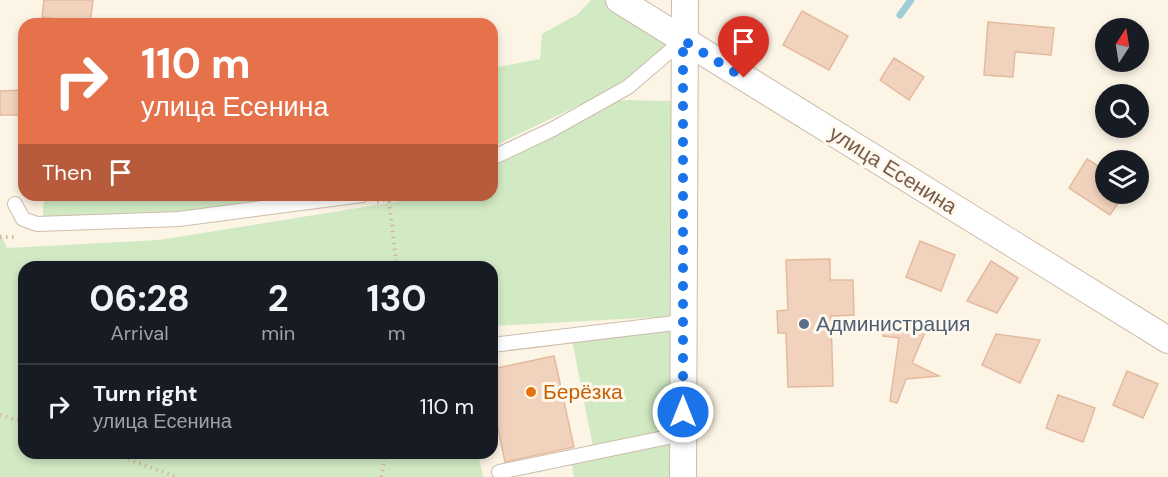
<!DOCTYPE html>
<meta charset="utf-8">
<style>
body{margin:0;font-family:"DM Sans",sans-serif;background:#242831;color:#f1f3f6;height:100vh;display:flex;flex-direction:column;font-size:22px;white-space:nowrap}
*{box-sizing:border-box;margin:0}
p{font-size:20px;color:#9ea1a6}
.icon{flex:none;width:33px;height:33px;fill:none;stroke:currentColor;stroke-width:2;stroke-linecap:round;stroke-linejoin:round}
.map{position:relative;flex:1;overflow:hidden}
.details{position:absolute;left:18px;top:261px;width:480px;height:198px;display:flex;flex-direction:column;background:#171b24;border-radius:18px;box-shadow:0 3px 9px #0003}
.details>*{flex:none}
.top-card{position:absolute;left:18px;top:18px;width:480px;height:183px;border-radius:18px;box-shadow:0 3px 9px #0003;background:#e5724b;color:#fff;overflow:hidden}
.needle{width:39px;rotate:12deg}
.buttons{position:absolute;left:1095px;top:18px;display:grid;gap:12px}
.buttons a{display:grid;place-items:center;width:54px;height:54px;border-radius:50%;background:#171b24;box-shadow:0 3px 9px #0003;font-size:30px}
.pin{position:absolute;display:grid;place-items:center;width:51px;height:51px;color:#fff;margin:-62px -26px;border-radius:50% 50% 50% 0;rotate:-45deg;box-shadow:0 0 6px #0007}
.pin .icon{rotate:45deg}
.me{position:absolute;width:66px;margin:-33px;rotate:0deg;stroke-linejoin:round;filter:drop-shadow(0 0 4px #0008)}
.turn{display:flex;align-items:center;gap:21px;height:126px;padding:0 24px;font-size:27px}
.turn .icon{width:78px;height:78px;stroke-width:2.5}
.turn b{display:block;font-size:42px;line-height:51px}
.then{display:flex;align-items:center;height:57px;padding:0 24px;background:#0003;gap:12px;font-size:22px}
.eta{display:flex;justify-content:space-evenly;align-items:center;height:102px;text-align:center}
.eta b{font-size:36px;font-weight:700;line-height:42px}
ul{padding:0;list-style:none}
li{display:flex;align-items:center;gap:18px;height:84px;padding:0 24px;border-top:2px solid #363941}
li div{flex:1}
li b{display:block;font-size:22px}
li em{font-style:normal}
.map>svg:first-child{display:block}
.green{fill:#d2eac4}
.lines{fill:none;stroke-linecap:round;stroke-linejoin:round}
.stream{stroke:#a0cdd8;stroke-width:7}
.building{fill:#f1d3bd;stroke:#e4ba9e;stroke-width:1.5}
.lane-casing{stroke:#cebcac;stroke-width:16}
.street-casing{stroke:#cebcac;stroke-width:28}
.path{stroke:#d6b7a0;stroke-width:4;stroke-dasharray:1.5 4.5;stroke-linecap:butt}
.lane{stroke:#fff;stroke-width:14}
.street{stroke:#fff;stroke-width:26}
.route{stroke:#1a73e8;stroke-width:10;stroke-dasharray:0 18}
.service-dot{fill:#5c6f8a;stroke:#fff8ec;stroke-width:2}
.food-dot{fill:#e8710a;stroke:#fff8ec;stroke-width:2}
.labels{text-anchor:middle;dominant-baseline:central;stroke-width:6;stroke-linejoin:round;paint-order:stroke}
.street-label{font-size:21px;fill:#755b4a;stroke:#fff8ec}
.service-label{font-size:21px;fill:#4e5e75;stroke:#fff8ec;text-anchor:start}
.food-label{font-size:21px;fill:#c56008;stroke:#fff8ec;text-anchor:start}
</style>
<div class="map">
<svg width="1168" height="477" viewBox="0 0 1168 477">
<rect width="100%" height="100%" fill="#fcf4e5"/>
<!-- green -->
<path class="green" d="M 591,0 L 609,0 L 674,41 L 621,85 L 492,147 L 492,68 L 540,59 L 542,34 L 578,14 Z
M 617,100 L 676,101 L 677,316 L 492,326 L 492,267 L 24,267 L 24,453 L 478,453 L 483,477 L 0,477 L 0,233 L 7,248 L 159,240 L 420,198 L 427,195 L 492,195 L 492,166 L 521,153 Z
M 47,195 L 319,195 L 180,214 L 43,219 L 43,205 Z
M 677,326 L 673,432 L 593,447 L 572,340 Z
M 679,440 L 679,477 L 574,477 L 571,461 Z"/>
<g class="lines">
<!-- stream -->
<path class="stream" d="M 900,15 L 911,0"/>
</g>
<!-- building -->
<path class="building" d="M 44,0 L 93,0 L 90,24 L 42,17 Z
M 802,11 L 848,36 L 829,70 L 783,45 Z
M 988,22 L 1054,28 L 1051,55 L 1015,52 L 1013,77 L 984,75 Z
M 894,58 L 924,77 L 909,100 L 880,80 Z
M 24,90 L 24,115 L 0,115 L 0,91 Z
M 1087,159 L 1106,171 L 1106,194 L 1118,194 L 1122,197 L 1110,215 L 1069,188 Z
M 920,241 L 955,255 L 941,291 L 906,277 Z
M 830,259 L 830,280 L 853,280 L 854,315 L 831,316 L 833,386 L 788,387 L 786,333 L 778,333 L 777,311 L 788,310 L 786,260 Z
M 991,261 L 1018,278 L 997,313 L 967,301 Z
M 885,319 L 928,325 L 912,363 L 939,376 L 906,379 L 897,403 L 890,401 L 899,338 L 883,336 Z
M 996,334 L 1040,340 L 1020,383 L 982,365 Z
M 554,356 L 574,447 L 505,462 L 492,400 L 492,369 Z
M 1127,371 L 1158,384 L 1143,418 L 1113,405 Z
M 1058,395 L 1095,408 L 1083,442 L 1046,428 Z"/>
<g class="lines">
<defs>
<path id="lane" d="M 492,158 L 553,129 L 628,87 L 683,40
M 15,204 L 23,219 L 37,224 L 179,219 L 362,195
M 492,345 L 683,322
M 499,472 L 683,434"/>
<path id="street" d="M 619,0 L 1168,340
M 683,477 L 685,0"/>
</defs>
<!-- lane casing -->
<use href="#lane" class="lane-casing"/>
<!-- street casing -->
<use href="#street" class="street-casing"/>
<!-- path -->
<path class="path" d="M 389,201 L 397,267
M 377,202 L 405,195
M 0,237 L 18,237
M 0,415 L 24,422
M 111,453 L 176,477
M 381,477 L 386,453"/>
<!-- lane -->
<use href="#lane" class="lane"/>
<!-- street -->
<use href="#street" class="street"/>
</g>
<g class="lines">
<!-- route -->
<path class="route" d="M 683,412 L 683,40 L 744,78"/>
</g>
<!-- markers -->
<circle class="service-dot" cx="804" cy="324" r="6"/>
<circle class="food-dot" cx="531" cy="392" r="6"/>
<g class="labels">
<!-- street labels -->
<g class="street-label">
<text transform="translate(893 170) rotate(32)">улица Есенина</text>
</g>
<!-- service labels -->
<g class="service-label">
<text x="816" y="324">Администрация</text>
</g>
<!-- food labels -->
<g class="food-label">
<text x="543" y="392">Берёзка</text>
</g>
</g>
</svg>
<div class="buttons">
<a><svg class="needle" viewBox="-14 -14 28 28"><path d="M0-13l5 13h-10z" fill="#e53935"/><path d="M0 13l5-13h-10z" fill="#9ea1a6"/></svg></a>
<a><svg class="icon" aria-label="search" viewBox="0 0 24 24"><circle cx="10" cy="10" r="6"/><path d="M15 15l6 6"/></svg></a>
<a><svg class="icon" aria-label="layers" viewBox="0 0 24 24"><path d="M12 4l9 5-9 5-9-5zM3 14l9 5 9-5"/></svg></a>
</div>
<div class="pin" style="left:744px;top:78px;background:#d93025"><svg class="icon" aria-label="arrive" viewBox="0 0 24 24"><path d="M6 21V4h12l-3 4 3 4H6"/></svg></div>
<svg class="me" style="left:683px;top:412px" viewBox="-20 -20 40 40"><circle r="17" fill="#1a73e8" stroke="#fff" stroke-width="3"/><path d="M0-11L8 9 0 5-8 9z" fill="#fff"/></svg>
<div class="top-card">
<div class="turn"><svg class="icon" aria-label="right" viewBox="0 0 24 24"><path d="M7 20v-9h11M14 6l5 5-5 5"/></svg><div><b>110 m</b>улица Есенина</div></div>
<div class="then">Then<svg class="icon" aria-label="arrive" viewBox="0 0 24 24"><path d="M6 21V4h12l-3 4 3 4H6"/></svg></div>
</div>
<section class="details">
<div class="eta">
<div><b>06:28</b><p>Arrival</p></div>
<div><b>2</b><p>min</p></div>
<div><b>130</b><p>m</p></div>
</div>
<ul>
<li><svg class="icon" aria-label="right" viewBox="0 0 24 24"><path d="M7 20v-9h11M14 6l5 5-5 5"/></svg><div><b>Turn right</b><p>улица Есенина</p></div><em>110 m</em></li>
</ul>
</section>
</div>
